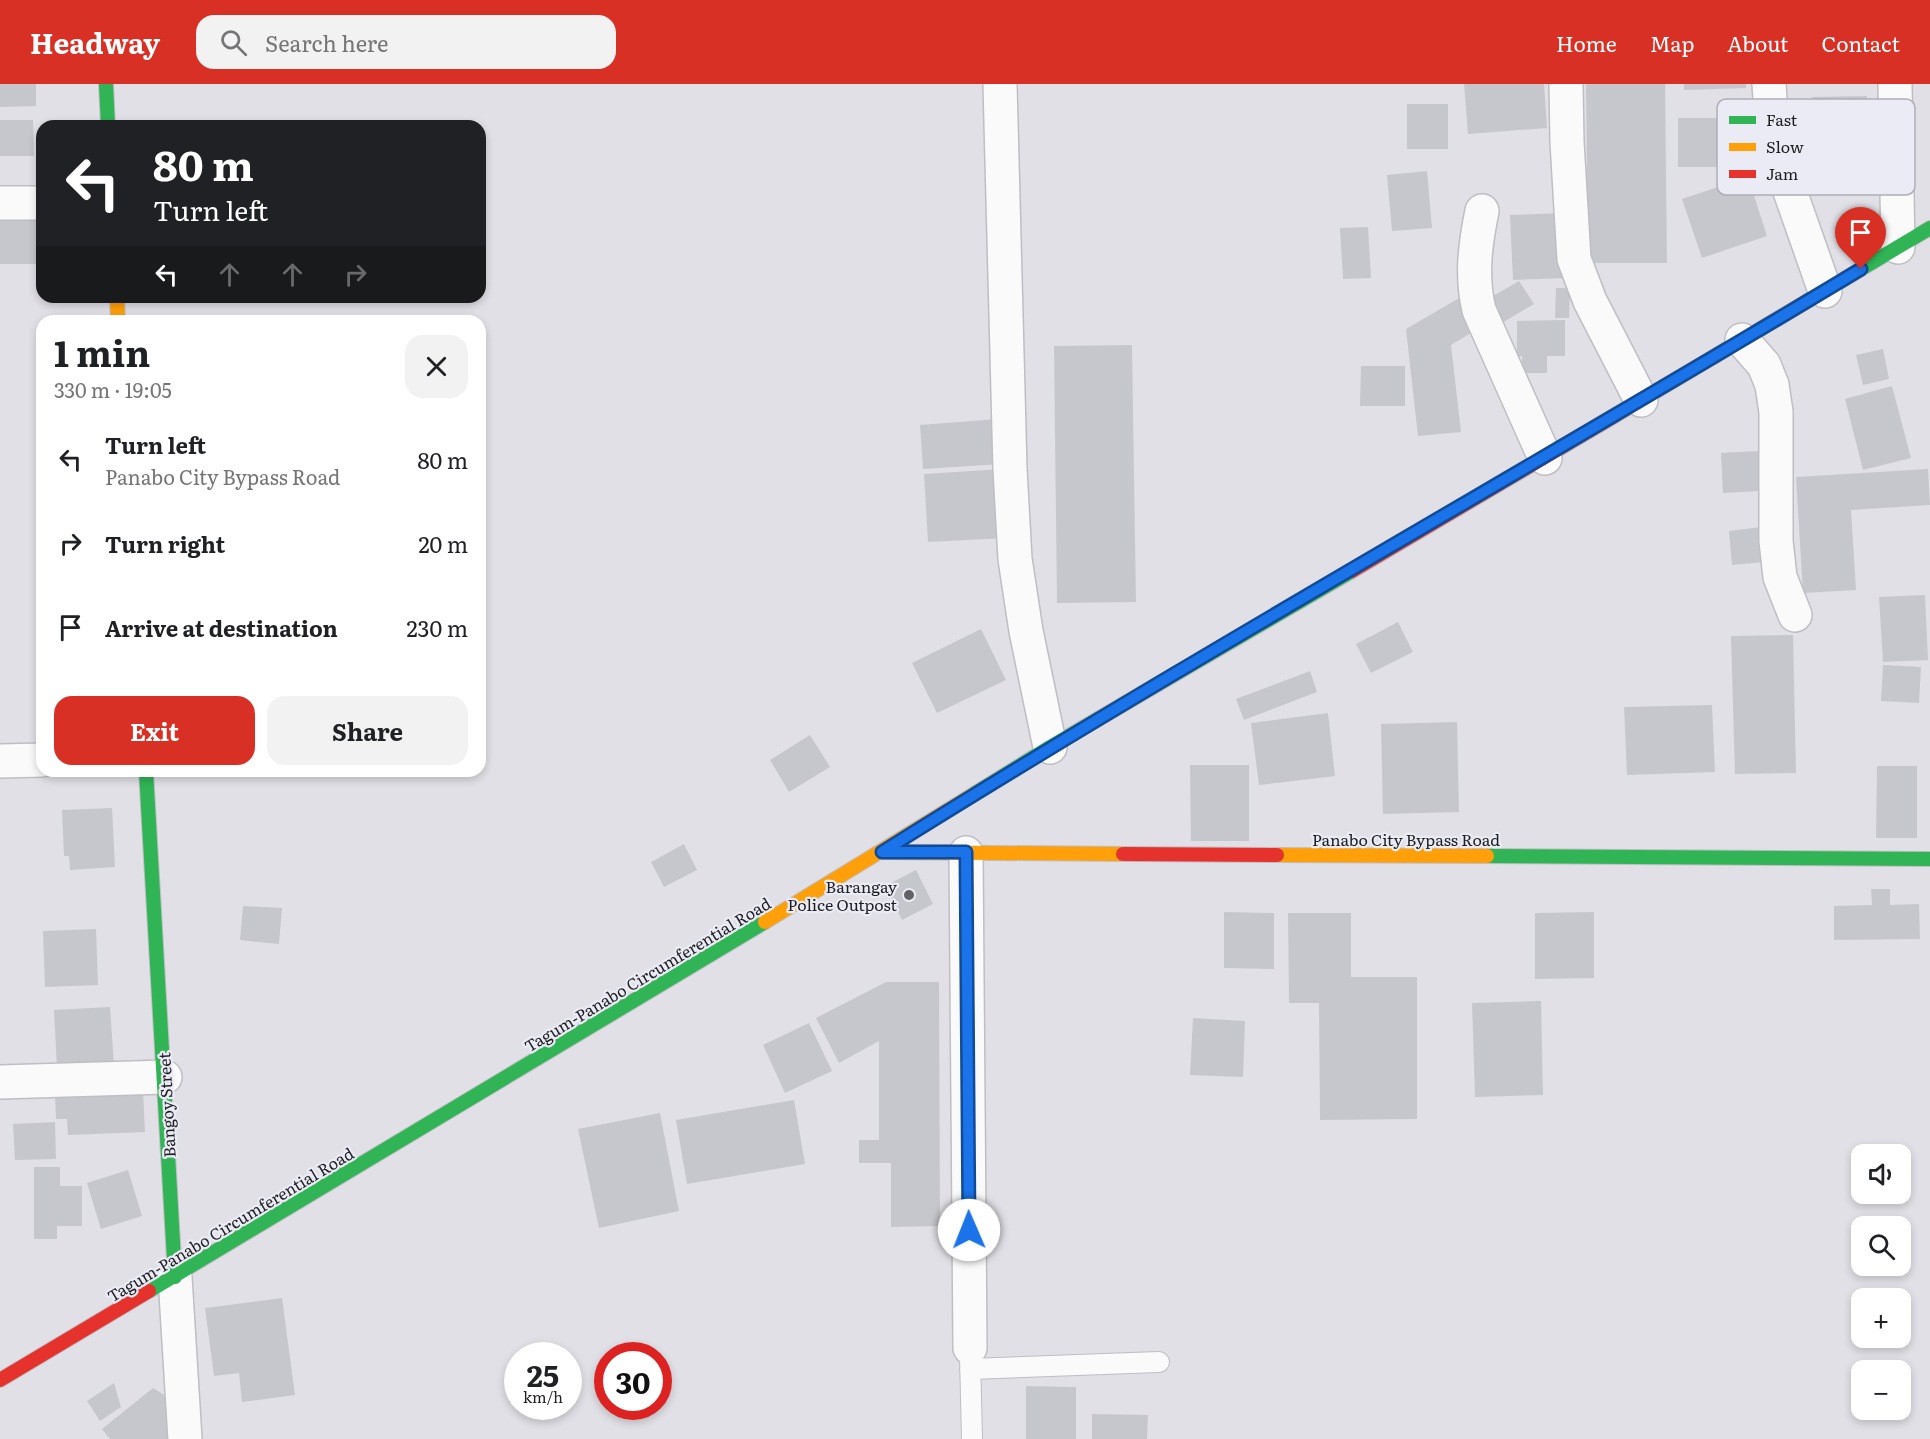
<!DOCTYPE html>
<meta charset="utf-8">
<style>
body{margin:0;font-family:Literata,serif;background:#f2f2f2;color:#202124;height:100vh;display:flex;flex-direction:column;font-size:22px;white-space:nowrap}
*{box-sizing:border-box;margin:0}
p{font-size:20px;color:#757577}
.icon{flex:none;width:33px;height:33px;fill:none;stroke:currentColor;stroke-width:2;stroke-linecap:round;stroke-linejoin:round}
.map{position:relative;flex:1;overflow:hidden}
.drawer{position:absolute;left:36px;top:231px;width:450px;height:462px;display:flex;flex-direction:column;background:#fff;border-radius:18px;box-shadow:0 3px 9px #0003}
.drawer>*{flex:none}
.hud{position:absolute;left:36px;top:36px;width:450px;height:183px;border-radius:18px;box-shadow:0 3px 9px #0003;background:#202124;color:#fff;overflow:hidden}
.fabs{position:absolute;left:1851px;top:1060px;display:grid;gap:12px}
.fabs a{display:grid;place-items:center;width:60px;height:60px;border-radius:12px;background:#fff;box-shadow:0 3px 9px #0003;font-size:30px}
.speed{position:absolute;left:504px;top:1258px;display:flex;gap:12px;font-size:30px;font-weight:700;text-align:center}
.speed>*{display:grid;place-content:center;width:78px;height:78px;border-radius:50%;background:#fff;box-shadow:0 3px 9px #0003;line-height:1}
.speed small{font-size:15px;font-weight:400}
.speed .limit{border:9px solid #d22;background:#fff;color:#111}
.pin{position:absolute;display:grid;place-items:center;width:51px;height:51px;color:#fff;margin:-62px -26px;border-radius:50% 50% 50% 0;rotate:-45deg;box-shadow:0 0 6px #0007}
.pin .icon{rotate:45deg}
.me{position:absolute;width:66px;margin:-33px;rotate:359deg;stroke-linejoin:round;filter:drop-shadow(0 0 4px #0008)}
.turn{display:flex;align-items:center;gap:21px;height:126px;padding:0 18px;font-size:27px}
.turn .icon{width:78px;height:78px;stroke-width:2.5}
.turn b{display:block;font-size:42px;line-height:51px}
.lanes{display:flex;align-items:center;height:57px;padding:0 18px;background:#0003;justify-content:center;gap:30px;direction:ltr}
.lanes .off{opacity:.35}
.round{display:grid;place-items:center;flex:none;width:63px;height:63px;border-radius:18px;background:#f2f2f2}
.overview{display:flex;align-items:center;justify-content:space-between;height:102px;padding:0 18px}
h1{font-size:36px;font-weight:700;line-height:45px}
.action{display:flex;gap:12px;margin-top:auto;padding:12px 18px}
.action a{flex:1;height:69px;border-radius:18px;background:#d93025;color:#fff;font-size:24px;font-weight:700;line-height:69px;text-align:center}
.action a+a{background:#f2f2f2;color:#202124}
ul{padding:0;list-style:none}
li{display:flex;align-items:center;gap:18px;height:84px;padding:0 18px}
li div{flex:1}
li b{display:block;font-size:22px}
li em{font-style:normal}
header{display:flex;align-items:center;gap:36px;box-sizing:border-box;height:84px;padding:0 30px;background:#d93025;color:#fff}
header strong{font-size:28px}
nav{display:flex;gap:33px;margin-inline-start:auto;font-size:21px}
.search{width:420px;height:54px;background:#f2f2f2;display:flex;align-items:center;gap:15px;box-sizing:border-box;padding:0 21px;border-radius:18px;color:#757577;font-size:22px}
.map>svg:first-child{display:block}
.building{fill:#c6c7cc}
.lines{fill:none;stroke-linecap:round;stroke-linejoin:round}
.lane-casing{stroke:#bebec3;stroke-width:22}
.street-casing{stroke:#bebec3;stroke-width:36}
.fast-casing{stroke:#bebec3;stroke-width:16}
.slow-casing{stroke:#bebec3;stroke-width:16}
.jam-casing{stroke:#bebec3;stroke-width:16}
.lane{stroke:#fafafb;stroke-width:20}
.street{stroke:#fafafb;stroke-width:33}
.fast{stroke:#30b455;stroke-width:14}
.slow{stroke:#ff9f0a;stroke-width:14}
.jam{stroke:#e5322d;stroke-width:14}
.route-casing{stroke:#114b97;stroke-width:15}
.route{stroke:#1a73e8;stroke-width:10}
.poi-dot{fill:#636367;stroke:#ebebf5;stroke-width:2}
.labels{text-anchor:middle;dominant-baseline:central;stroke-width:4.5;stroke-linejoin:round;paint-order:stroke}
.street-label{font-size:16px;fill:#1f1f23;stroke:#ebebf5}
.poi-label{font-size:16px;fill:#1f1f23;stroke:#ebebf5;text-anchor:end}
.key{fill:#ebebf5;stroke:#aeaeb6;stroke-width:1.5}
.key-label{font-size:16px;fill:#1f1f23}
</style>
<header>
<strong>Headway</strong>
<div class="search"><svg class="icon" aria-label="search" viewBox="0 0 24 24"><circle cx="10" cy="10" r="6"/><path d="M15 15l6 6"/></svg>Search here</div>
<nav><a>Home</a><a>Map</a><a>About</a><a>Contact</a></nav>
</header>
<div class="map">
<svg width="1930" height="1355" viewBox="0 0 1930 1355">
<rect width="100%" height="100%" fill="#e0e0e6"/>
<!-- building -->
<path class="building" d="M 0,0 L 36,0 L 36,22 L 0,23 Z
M 1464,0 L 1544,0 L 1547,44 L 1468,50 Z
M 1586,0 L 1665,0 L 1667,179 L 1588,179 Z
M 1684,0 L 1746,0 L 1746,4 L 1684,6 Z
M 1867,12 L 1868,55 L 1813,56 L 1812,13 Z
M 1407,20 L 1448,20 L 1448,65 L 1407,65 Z
M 1678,34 L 1728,34 L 1728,83 L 1678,83 Z
M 0,36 L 33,36 L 34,72 L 0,72 Z
M 1427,87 L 1432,144 L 1392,147 L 1387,91 Z
M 1748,93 L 1767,152 L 1702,174 L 1682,115 Z
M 1563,129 L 1566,194 L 1513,196 L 1510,131 Z
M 0,136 L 41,136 L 41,180 L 0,180 Z
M 1368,143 L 1371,194 L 1343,195 L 1340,144 Z
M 1519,197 L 1534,220 L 1500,240 L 1486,216 Z
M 1556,204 L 1570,204 L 1569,234 L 1555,234 Z
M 1461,213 L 1479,244 L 1451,261 L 1461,348 L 1418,352 L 1406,245 Z
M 1565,236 L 1565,272 L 1547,272 L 1547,289 L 1522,289 L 1522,272 L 1517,272 L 1517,237 Z
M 1132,261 L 1136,518 L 1057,519 L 1054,262 Z
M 1883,265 L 1889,295 L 1863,301 L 1856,271 Z
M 1361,282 L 1405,282 L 1405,322 L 1360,322 Z
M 1892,302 L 1911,374 L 1863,386 L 1845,315 Z
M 998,335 L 1001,380 L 923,385 L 920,341 Z
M 1758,367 L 1760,407 L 1723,409 L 1721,369 Z
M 1003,385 L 1007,454 L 928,458 L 924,390 Z
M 1928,385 L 1930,421 L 1851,426 L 1856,506 L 1803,509 L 1796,393 Z
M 1761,443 L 1764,478 L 1732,481 L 1729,447 Z
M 1925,511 L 1928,576 L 1883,578 L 1879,513 Z
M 1398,538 L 1413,568 L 1371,589 L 1356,560 Z
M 981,545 L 1006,596 L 937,629 L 912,579 Z
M 1793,551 L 1796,689 L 1735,690 L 1731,552 Z
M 1883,581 L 1921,583 L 1919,619 L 1881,617 Z
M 1310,587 L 1317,608 L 1244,636 L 1236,615 Z
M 1712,621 L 1715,688 L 1627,691 L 1624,623 Z
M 1328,629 L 1335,692 L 1259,701 L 1251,639 Z
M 1457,638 L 1459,728 L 1383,730 L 1381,640 Z
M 810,651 L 830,683 L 789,708 L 770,676 Z
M 1190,681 L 1249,681 L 1249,757 L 1191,757 Z
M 1877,682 L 1917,682 L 1917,754 L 1876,754 Z
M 112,724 L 115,783 L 70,786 L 69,772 L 64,772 L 62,726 Z
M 684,760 L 697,786 L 664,803 L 651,778 Z
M 916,786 L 933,820 L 902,836 L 885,802 Z
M 1871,805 L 1890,805 L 1890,821 L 1919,820 L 1920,855 L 1834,856 L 1834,822 L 1872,821 Z
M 243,822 L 282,824 L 279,860 L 240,856 Z
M 1224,828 L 1274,829 L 1274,885 L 1224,884 Z
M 1594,828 L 1594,894 L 1535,895 L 1535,829 Z
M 1288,829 L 1351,829 L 1351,893 L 1417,893 L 1417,1035 L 1320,1036 L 1319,919 L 1289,919 Z
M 96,845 L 98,901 L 45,903 L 43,847 Z
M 886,898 L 939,898 L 940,1142 L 891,1143 L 891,1079 L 859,1079 L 859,1056 L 879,1056 L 879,957 L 839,979 L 816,934 Z
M 1541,917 L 1543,1011 L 1475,1013 L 1472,919 Z
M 110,923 L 114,981 L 57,984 L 54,926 Z
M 1193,934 L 1245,937 L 1243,993 L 1190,991 Z
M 809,939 L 832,987 L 785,1009 L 763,961 Z
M 143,1007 L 145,1048 L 68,1051 L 67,1035 L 56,1035 L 55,1010 Z
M 794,1016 L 805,1080 L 687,1100 L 676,1036 Z
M 660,1029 L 679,1127 L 599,1144 L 578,1045 Z
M 55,1038 L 56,1075 L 15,1076 L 13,1040 Z
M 34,1083 L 60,1083 L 60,1102 L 82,1102 L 82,1142 L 57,1142 L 57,1155 L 34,1155 Z
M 128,1086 L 142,1132 L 101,1145 L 87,1099 Z
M 282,1214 L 295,1311 L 242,1318 L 239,1289 L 214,1292 L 205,1224 Z
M 114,1299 L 121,1323 L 100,1337 L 87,1317 Z
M 1026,1302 L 1076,1303 L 1076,1355 L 1026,1355 Z
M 153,1304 L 169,1314 L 168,1355 L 110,1355 L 102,1345 Z
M 1092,1330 L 1148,1331 L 1147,1355 L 1092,1355 Z"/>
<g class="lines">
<defs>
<path id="lane" d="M 970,1272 L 972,1355
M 970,1285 L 1159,1278"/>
<path id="street" d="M 1000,0 L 1010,385 L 1015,475 L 1026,547 L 1050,663
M 1566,0 L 1567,58 L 1574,175 L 1590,217 L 1641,316
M 1769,0 L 1773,59 L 1825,207
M 1895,0 L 1898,163
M 0,119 L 42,119
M 1482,127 C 1475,161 1471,192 1479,226 L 1545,374
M 1742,256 L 1764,281 L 1772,301 L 1776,328 L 1776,457 L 1780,493 L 1795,531
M 0,677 L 42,676
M 966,769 L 970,1264
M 0,998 L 165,993
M 175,1193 L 185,1355"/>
<path id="fast" d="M 106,0 L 108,42
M 1809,216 L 1930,144
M 146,687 L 175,1193
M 974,710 L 1050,663 L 1352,487
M 1487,772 L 1930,775
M 149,1207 L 765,838"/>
<path id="slow" d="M 117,213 L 118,237
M 1616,331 L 1809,216
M 882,768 L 1123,770
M 1277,771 L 1487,772
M 765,838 L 974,710"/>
<path id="jam" d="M 1352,487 L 1616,331
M 1123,770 L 1277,771
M 0,1296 L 149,1207"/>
</defs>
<!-- lane casing -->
<use href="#lane" class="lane-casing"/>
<!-- street casing -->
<use href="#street" class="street-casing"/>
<!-- fast casing -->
<use href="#fast" class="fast-casing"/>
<!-- slow casing -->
<use href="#slow" class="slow-casing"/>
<!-- jam casing -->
<use href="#jam" class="jam-casing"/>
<!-- lane -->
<use href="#lane" class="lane"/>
<!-- street -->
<use href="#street" class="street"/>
<!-- fast -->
<use href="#fast" class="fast"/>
<!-- slow -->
<use href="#slow" class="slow"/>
<!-- jam -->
<use href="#jam" class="jam"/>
</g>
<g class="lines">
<defs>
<path id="route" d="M 969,1146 L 966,768 L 882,768 C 1204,566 1536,381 1861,185"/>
</defs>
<!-- route casing -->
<use href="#route" class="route-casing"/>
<!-- route -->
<use href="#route" class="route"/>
</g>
<!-- markers -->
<circle class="poi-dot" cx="909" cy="811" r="6"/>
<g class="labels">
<!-- street labels -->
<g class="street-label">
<text x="1406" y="755">Panabo City Bypass Road</text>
<text transform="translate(647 890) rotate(-31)">Tagum-Panabo Circumferential Road</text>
<text transform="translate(166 1021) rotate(-93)">Bangoy Street</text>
<text transform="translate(230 1140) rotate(-31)">Tagum-Panabo Circumferential Road</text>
</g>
<!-- poi labels -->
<g class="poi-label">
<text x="897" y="802">Barangay<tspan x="897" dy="18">Police Outpost</tspan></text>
</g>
</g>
<!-- legend -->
<rect x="1717" y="15" width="198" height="96" rx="9" class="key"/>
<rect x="1729" y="32" width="27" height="8" fill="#30b455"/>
<rect x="1729" y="59" width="27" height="8" fill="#ff9f0a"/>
<rect x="1729" y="86" width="27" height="8" fill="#e5322d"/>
<g class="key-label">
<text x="1766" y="42">Fast</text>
<text x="1766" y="69">Slow</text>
<text x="1766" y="96">Jam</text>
</g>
</svg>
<div class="fabs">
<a><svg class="icon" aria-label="sound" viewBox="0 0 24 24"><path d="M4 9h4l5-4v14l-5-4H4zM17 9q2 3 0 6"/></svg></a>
<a><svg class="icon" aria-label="search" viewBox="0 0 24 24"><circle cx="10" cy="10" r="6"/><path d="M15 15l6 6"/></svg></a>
<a>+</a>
<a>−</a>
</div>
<div class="speed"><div>25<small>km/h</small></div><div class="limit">30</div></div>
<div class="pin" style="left:1861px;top:185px;background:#d93025"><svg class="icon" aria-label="arrive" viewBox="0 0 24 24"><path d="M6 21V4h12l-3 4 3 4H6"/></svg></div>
<svg class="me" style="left:969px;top:1146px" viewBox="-20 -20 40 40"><circle r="19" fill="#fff"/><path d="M0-13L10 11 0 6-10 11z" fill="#1a73e8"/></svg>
<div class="hud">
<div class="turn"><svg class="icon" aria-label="left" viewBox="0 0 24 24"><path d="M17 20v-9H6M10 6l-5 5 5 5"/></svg><div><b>80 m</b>Turn left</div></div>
<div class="lanes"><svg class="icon" aria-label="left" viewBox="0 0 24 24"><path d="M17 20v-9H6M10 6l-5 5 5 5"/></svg><svg class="icon off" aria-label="ahead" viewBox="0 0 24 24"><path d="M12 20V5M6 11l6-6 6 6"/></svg><svg class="icon off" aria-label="ahead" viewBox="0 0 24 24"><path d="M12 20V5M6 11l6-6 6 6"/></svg><svg class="icon off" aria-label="right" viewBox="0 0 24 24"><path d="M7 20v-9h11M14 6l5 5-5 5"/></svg></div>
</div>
<section class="drawer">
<div class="overview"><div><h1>1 min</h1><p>330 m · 19:05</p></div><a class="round"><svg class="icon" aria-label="close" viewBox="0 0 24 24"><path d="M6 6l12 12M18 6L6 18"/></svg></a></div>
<ul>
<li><svg class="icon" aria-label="left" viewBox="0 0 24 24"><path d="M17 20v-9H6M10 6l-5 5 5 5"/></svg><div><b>Turn left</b><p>Panabo City Bypass Road</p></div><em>80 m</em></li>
<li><svg class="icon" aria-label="right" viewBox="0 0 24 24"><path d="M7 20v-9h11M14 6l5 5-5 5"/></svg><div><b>Turn right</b></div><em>20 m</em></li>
<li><svg class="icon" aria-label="arrive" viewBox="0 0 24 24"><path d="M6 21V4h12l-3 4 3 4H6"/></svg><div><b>Arrive at destination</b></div><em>230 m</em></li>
</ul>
<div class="action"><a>Exit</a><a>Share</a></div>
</section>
</div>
